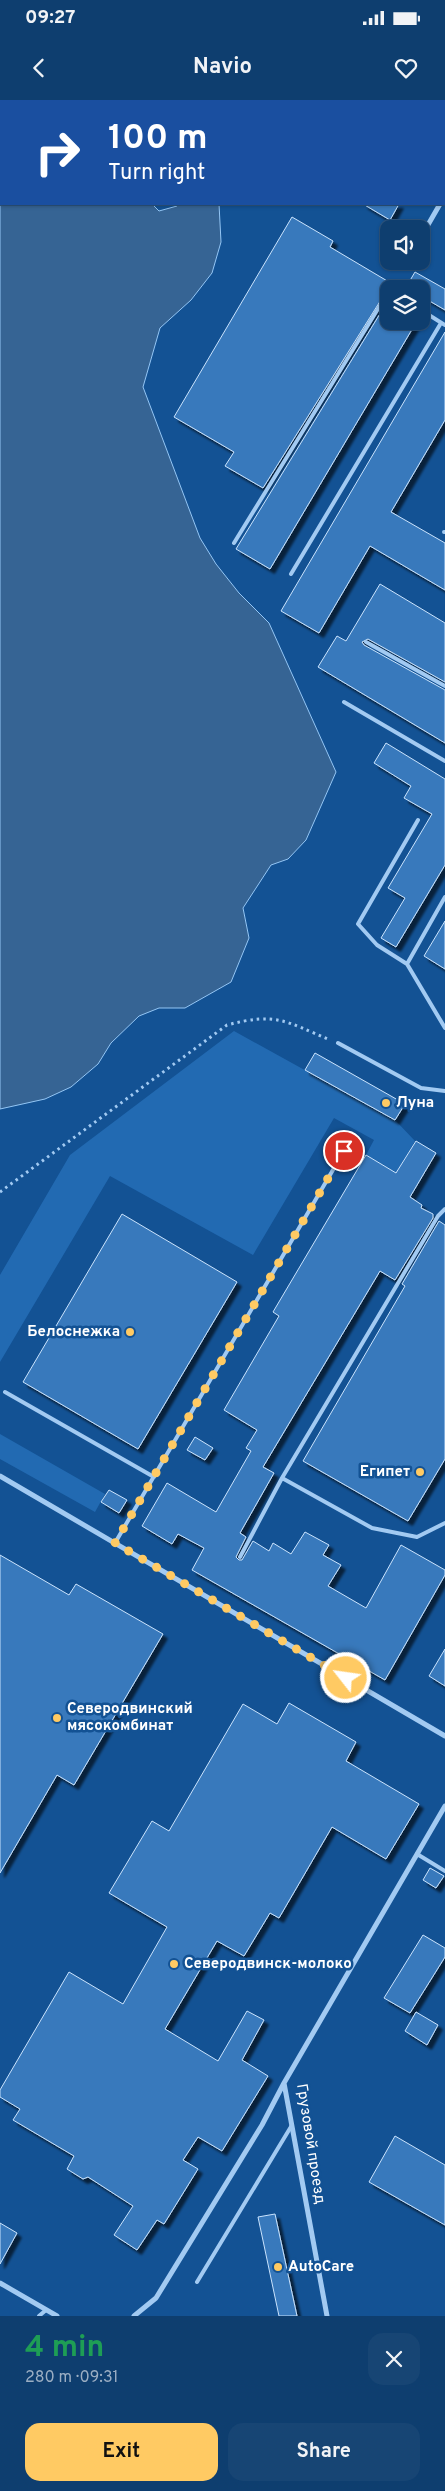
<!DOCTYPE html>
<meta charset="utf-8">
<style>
body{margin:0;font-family:Overpass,sans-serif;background:#174574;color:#f1f3f6;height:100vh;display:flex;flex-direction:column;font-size:19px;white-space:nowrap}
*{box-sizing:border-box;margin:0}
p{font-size:16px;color:#9baec3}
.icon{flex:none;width:28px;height:28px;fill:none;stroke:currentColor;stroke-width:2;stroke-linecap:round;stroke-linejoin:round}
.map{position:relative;height:2216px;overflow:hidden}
.panel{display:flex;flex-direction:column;background:#0e3e6f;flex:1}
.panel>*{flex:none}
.top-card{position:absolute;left:0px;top:0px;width:445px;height:105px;box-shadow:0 1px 4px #0004,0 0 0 1px #2e5782;background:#1a4fa0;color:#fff;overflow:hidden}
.buttons{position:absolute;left:380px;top:120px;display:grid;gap:10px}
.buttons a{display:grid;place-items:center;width:50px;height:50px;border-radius:10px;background:#0e3e6f;box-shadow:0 1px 4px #0004,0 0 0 1px #2e5782;font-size:25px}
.pin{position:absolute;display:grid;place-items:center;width:42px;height:42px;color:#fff;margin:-21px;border:2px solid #fff;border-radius:50%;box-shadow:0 1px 5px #0007}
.me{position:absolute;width:55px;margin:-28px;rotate:300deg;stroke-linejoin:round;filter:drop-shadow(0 0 4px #0008)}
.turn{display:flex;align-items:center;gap:18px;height:105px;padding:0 25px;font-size:22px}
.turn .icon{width:65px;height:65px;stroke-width:2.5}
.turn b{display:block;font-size:35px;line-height:42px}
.round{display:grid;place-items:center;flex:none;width:52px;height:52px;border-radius:15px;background:#174574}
.head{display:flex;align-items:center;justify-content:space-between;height:85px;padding:0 25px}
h1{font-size:30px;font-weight:700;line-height:38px;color:#1e9e55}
.button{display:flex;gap:10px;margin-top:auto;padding:10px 25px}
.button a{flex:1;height:58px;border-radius:15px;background:#ffca63;color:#111;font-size:20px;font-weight:700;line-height:58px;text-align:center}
.button a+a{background:#174574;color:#f1f3f6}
.status{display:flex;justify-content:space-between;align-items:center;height:35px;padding:0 25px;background:#0e3e6f;direction:ltr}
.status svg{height:14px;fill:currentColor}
header{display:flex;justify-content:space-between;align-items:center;height:65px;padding:0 25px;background:#0e3e6f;font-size:22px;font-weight:700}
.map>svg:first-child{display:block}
.green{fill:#226ab2}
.water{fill:#366494;stroke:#94c6f5}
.building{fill:#3779bc;stroke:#cae3fd;filter:url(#shadow)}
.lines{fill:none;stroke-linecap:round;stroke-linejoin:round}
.path{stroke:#a2caf2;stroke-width:3;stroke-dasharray:2.5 4;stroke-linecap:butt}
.lane{stroke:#a2caf2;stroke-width:4}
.street{stroke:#a2caf2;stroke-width:5}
.route{stroke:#ffca63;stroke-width:9;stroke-dasharray:0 16.2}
.poi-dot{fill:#ffca63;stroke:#135294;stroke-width:2}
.labels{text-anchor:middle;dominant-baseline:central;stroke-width:5;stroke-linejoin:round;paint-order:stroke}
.poi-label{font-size:15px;font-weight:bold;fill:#fff;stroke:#135294;text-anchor:start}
.street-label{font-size:15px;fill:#fff;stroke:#135294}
</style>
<div class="status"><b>09:27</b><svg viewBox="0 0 49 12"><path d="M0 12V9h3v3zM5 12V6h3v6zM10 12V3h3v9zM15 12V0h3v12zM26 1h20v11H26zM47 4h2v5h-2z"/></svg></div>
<header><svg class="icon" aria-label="back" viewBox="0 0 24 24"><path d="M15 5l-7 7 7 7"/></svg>Navio<svg class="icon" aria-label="heart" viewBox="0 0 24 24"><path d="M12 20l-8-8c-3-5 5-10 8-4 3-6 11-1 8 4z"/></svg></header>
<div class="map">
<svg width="445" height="2216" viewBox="0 0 445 2216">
<defs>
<filter id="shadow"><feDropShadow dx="4.5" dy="4.5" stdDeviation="1" flood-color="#0009"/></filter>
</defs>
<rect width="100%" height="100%" fill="#135294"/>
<!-- green -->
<path class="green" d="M 234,931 L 395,1020 L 415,1041 L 396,1073 L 366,1055 L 374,1040 L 334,1018 L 253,1155 L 110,1076 L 0,1262 L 0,1175 L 70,1055 Z
M 0,1334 L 105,1394 L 95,1412 L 0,1359 Z"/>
<!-- water -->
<path class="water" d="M 0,0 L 118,1 L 1,1 L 1,104 L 152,104 L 159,111 L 177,106 L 177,104 L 219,104 L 221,142 L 212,173 L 191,200 L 160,228 L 143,287 L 200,438 L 216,464 L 239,493 L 269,523 L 336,672 L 306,740 L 288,759 L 271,765 L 243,808 L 249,838 L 231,882 L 185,908 L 159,908 L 139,916 L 111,943 L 98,964 L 71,987 L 45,999 L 0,1009 Z"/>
<!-- building -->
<path class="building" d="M 363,104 L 399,104 L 390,120 Z
M 292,117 L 333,141 L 330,147 L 389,182 L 389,187 L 263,388 L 225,366 L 234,352 L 174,317 Z
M 415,172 L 445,189 L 445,210 L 421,196 L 421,189 L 405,189 Z
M 389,199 L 389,221 L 417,221 L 270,469 L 236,449 Z
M 445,232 L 445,320 L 391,412 L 445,443 L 445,490 L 370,446 L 319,533 L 281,511 Z
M 380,484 L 445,523 L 445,582 L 368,539 L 362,542 L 364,545 L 445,590 L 445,643 L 318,567 L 337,536 L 346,541 Z
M 386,643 L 445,679 L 445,765 L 396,847 L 381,838 L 405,798 L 388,788 L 432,714 L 404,698 L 411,686 L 374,663 Z
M 445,821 L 445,869 L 424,856 Z
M 315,953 L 405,1004 L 395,1020 L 305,970 Z
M 416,1041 L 436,1053 L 410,1097 L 422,1105 L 421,1108 L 433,1114 L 433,1118 L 395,1180 L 380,1171 L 263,1367 L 274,1373 L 240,1433 L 246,1437 L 236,1457 L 239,1460 L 242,1460 L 253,1441 L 269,1451 L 273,1443 L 291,1454 L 305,1432 L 329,1445 L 323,1455 L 341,1465 L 328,1486 L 366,1508 L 401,1445 L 445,1470 L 445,1475 L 385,1580 L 192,1470 L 204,1448 L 178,1434 L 172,1444 L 142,1426 L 167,1383 L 216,1412 L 251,1351 L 246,1348 L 257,1330 L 224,1310 L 279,1216 L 273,1212 L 366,1055 L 396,1073 Z
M 122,1114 L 237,1182 L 138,1349 L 23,1282 Z
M 439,1121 L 445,1125 L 445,1359 L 408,1421 L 303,1361 L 405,1186 L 402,1184 Z
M 195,1337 L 213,1348 L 205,1360 L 187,1350 Z
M 109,1390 L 127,1400 L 119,1413 L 101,1402 Z
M 0,1455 L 69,1495 L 76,1484 L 163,1534 L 74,1685 L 57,1675 L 0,1773 Z
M 445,1549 L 445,1586 L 429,1576 Z
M 289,1603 L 356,1642 L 346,1661 L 419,1704 L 386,1759 L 332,1727 L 279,1818 L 270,1813 L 244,1856 L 217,1841 L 165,1929 L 218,1961 L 247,1911 L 264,1920 L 242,1960 L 268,1976 L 222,2051 L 198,2037 L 183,2060 L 198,2069 L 164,2124 L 157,2120 L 137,2150 L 114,2135 L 133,2106 L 88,2077 L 83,2079 L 67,2069 L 74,2056 L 13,2020 L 20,2009 L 0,1997 L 0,1990 L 69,1872 L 123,1904 L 167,1827 L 109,1793 L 152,1721 L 169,1731 L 243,1604 L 277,1624 Z
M 430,1768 L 444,1776 L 436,1788 L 423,1780 Z
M 423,1835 L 445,1848 L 445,1857 L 410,1913 L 384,1898 Z
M 416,1912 L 438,1925 L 427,1945 L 405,1931 Z
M 395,2036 L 445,2065 L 445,2125 L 369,2082 Z
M 275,2114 L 297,2216 L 279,2216 L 258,2117 Z
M 0,2123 L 17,2133 L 0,2164 Z"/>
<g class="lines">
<!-- path -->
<path class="path" d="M 0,1092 L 227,925 C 276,912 285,921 330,940"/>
<!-- lane -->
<path class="lane" d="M 421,210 L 445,225
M 444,432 L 445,432
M 234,443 L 389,191
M 291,474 L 441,223
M 366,542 L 445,586
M 344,602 L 445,661
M 445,797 L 407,864 L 445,928
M 407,864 L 377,845 L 358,824 L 418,720
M 338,943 L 421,988 L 445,991
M 5,1292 L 154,1377
M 282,1378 L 372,1428 L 417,1437 L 445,1423
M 115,1443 L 344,1051
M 240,1457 L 282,1378 L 438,1116 L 445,1109
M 417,1754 L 445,1771
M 197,2182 L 292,2025
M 39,2216 L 46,2210"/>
<!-- street -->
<path class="street" d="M 444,97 L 445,95
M 421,137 L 440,104
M 0,1376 L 445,1636
M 0,2183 L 57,2216
M 134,2216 L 156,2198 L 262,2025 L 284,1983
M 327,2216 L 284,1983 L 445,1706"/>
</g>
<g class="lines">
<!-- route -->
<path class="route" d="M 344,1051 L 115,1443 L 346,1578"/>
</g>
<!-- markers -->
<g class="poi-dot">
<circle cx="386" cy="1003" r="5"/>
<circle cx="130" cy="1232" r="5"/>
<circle cx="420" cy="1372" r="5"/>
<circle cx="57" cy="1618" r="5"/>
<circle cx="174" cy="1864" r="5"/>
<circle cx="278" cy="2167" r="5"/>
</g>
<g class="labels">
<!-- poi labels -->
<g class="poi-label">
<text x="396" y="1003">Луна</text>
<text x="120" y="1232" text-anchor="end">Белоснежка</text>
<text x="410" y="1372" text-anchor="end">Египет</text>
<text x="67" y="1609">Северодвинский<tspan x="67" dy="17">мясокомбинат</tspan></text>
<text x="184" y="1864">Северодвинск-молоко</text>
<text x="288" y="2167">AutoCare</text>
</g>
<!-- street labels -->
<g class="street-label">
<text transform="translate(310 2044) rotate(81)">Грузовой проезд</text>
</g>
</g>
</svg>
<div class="buttons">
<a><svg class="icon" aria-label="sound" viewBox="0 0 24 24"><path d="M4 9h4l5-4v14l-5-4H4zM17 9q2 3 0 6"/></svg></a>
<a><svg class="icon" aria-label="layers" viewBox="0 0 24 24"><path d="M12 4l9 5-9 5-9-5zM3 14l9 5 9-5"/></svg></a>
</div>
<div class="pin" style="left:344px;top:1051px;background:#d93025"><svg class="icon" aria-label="arrive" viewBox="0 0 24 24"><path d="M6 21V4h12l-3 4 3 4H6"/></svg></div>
<svg class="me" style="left:346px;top:1578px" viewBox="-20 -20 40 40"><circle r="17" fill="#ffca63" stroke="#fff" stroke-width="3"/><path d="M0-11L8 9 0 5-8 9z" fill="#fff"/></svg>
<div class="top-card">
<div class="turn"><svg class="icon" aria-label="right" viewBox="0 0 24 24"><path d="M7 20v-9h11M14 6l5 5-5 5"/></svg><div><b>100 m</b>Turn right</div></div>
</div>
</div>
<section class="panel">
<div class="head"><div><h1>4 min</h1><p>280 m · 09:31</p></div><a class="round"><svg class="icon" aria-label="close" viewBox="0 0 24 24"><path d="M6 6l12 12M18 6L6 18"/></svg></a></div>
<div class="button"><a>Exit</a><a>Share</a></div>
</section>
